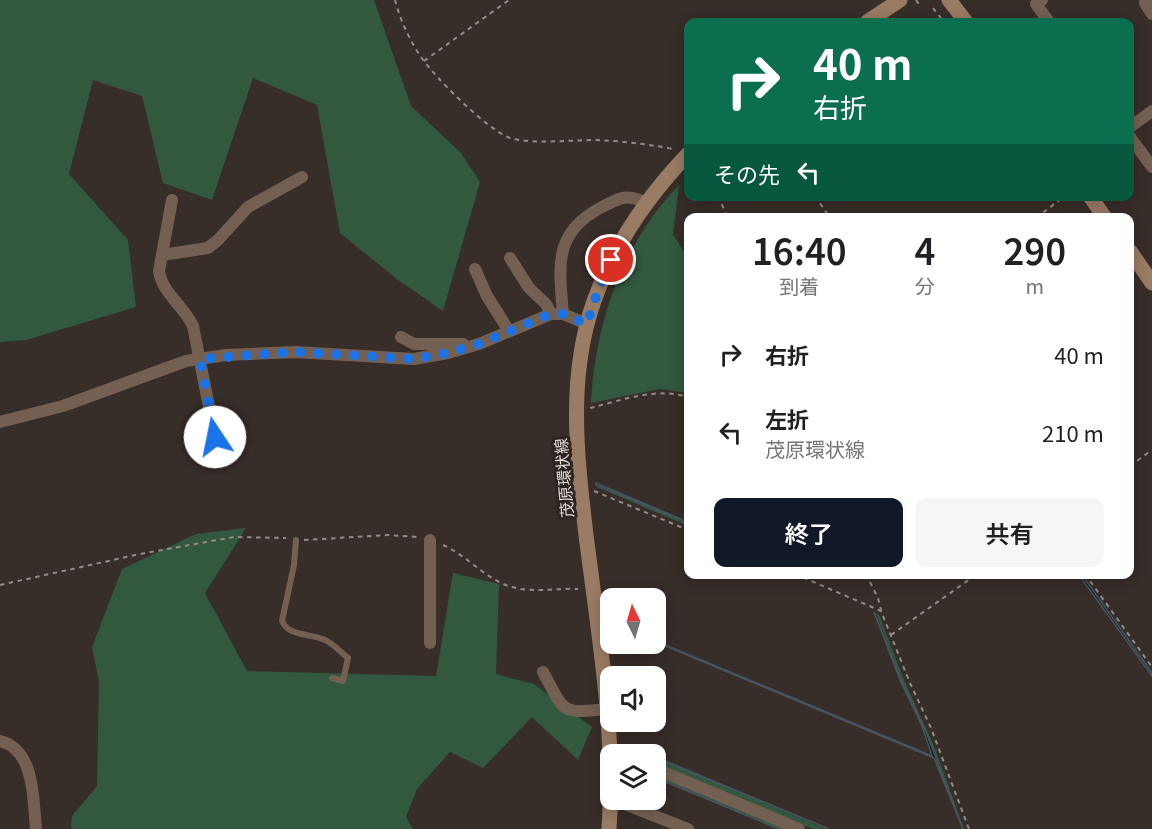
<!DOCTYPE html>
<html lang="ja">
<meta charset="utf-8">
<style>
body{margin:0;font-family:Georgia,"Noto Sans JP",serif;background:#f6f6f6;color:#202124;height:100vh;display:flex;flex-direction:column;font-size:22px;white-space:nowrap}
*{box-sizing:border-box;margin:0}
p{font-size:20px;color:#757577}
.icon{flex:none;width:33px;height:33px;fill:none;stroke:currentColor;stroke-width:2;stroke-linecap:round;stroke-linejoin:round}
.map{position:relative;flex:1;overflow:hidden}
.side{position:absolute;left:684px;top:213px;width:450px;height:366px;display:flex;flex-direction:column;background:#fff;border-radius:12px;box-shadow:0 3px 15px #0003}
.side>*{flex:none}
.guide{position:absolute;left:684px;top:18px;width:450px;height:183px;border-radius:12px;box-shadow:0 3px 15px #0003;background:#0b6e4f;color:#fff;overflow:hidden}
.needle{width:39px;rotate:355deg}
.tools{position:absolute;left:600px;top:588px;display:grid;gap:12px}
.tools a{display:grid;place-items:center;width:66px;height:66px;border-radius:12px;background:#fff;box-shadow:0 3px 15px #0003;font-size:30px}
.pin{position:absolute;display:grid;place-items:center;width:51px;height:51px;color:#fff;margin:-26px;border:3px solid #fff;border-radius:50%;box-shadow:0 2px 6px #0007}
.me{position:absolute;width:66px;margin:-33px;rotate:349deg;stroke-linejoin:round;filter:drop-shadow(0 0 4px #0008)}
.turn{display:flex;align-items:center;gap:21px;height:126px;padding:0 30px;font-size:27px}
.turn .icon{width:78px;height:78px;stroke-width:2.5}
.turn b{display:block;font-size:42px;line-height:51px}
.then{display:flex;align-items:center;height:57px;padding:0 30px;background:#0003;gap:12px;font-size:22px}
.eta{display:flex;justify-content:space-evenly;align-items:center;height:102px;text-align:center}
.eta b{font-size:36px;font-weight:600;line-height:42px}
.cta{display:flex;gap:12px;margin-top:auto;padding:12px 30px}
.cta a{flex:1;height:69px;border-radius:12px;background:#111827;color:#fff;font-size:24px;font-weight:600;line-height:69px;text-align:center}
.cta a+a{background:#f6f6f6;color:#202124}
ul{padding:0;list-style:none}
li{display:flex;align-items:center;gap:18px;height:78px;padding:0 30px}
li div{flex:1}
li b{display:block;font-size:22px}
li em{font-style:normal}
.map>svg:first-child{display:block}
.green{fill:#32583f}
.water{fill:#031b2b;stroke:#46555f;stroke-width:1.5}
.lines{fill:none;stroke-linecap:round;stroke-linejoin:round}
.path{stroke:#928b87;stroke-width:2;stroke-dasharray:4.5 4.5;stroke-linecap:butt}
.lane{stroke:#746052;stroke-width:6}
.street{stroke:#746052;stroke-width:12}
.secondary{stroke:#9a7b64;stroke-width:15}
.route{stroke:#1a73e8;stroke-width:10;stroke-dasharray:0 18}
.labels{text-anchor:middle;dominant-baseline:central;stroke-width:6;stroke-linejoin:round;paint-order:stroke}
.street-label{font-size:16px;fill:#e1dbd8;stroke:#2d2420}
</style>
<div class="map">
<svg width="1152" height="829" viewBox="0 0 1152 829">
<rect width="100%" height="100%" fill="#372d29"/>
<!-- green -->
<path class="green" d="M 0,0 L 374,0 L 411,106 L 461,153 L 480,182 L 443,311 L 398,280 L 340,233 L 317,105 L 253,78 L 212,200 L 163,183 L 142,96 L 93,80 L 69,174 L 128,240 L 136,307 L 26,340 L 0,342 Z
M 679,185 L 673,235 C 679,241 682,252 688,255 L 688,393 L 660,389 L 591,403 C 595,323 622,244 679,185 Z
M 596,485 L 688,523 L 688,526 L 597,487 Z
M 246,528 L 205,593 L 247,671 L 436,676 L 453,573 L 499,584 L 496,674 L 534,684 L 592,727 L 578,760 L 532,717 L 483,768 L 450,752 L 417,789 L 406,817 L 413,829 L 71,829 L 72,816 L 97,786 L 99,682 L 92,647 L 122,569 L 196,534 Z
M 876,613 L 879,615 L 904,680 L 934,746 L 964,829 L 963,829 L 924,727 L 901,680 Z
M 656,758 L 826,829 L 814,829 L 808,827 L 656,763 Z
M 656,775 L 785,829 L 779,829 L 656,777 Z"/>
<!-- water -->
<path class="water" d="M 596,483 L 688,522 L 688,523 L 596,485 Z
M 1079,575 L 1082,575 L 1152,673 L 1152,676 Z
M 874,612 L 901,680 L 924,727 L 963,829 L 934,758 L 656,642 L 656,641 L 932,756 L 922,726 L 900,680 Z
M 656,757 L 829,829 L 656,758 Z
M 656,777 L 779,829 L 656,778 Z"/>
<g class="lines">
<!-- path -->
<path class="path" d="M 395,0 C 400,19 408,37 419,54 C 432,75 491,134 513,139 C 540,144 568,140 596,140 C 621,141 647,144 673,149
M 916,0 L 920,6
M 933,8 L 941,18
M 424,61 L 509,0
M 718,196 L 728,218
M 815,196 L 830,218
M 1036,218 L 1065,196
M 1130,230 L 1135,237
M 590,408 C 623,400 655,387 688,397
M 1130,466 L 1152,450
M 594,491 L 688,530
M 304,540 L 388,535 L 418,537
M 443,545 C 468,556 486,580 512,587 C 532,593 557,588 578,589
M 795,574 L 881,611 L 910,683 L 931,728 L 969,829
M 866,574 L 878,598 L 881,610
M 1085,574 L 1152,667
M 0,585 L 140,554 L 234,537 L 286,538
M 891,635 L 977,574"/>
<!-- lane -->
<path class="lane" d="M 296,540 L 294,565 L 282,621 C 289,637 310,633 325,640 C 333,643 341,653 348,658 L 343,681 L 332,678"/>
<!-- street -->
<path class="street" d="M 1042,0 L 1036,4 L 1049,22
M 1149,0 L 1145,3 L 1152,14
M 1130,127 L 1152,111
M 1130,137 L 1152,167
M 172,200 L 159,271 C 162,293 184,306 193,326 L 215,437
M 162,255 L 208,248 L 218,240 L 248,207 L 302,177
M 510,258 L 529,288 L 546,304 L 551,314
M 475,269 L 487,296 L 509,331
M 563,314 C 559,266 553,232 602,207 C 621,197 626,194 645,202
M 401,337 L 414,344 L 463,344
M 0,422 L 63,406 L 186,361 L 226,355 L 295,352 L 414,359 L 448,353 L 479,344 L 551,314 L 563,314 L 587,324
M 430,540 L 430,643
M 543,672 C 565,712 559,714 607,709
M 0,741 C 35,749 33,800 36,829
M 656,769 L 799,829
M 614,800 L 688,829"/>
<!-- secondary -->
<path class="secondary" d="M 949,0 L 966,22
M 867,22 L 900,0
M 1090,196 L 1105,218
M 1130,251 L 1152,283
M 609,829 C 616,733 598,631 586,535 C 577,457 567,378 594,301 C 614,244 647,197 688,154"/>
</g>
<g class="lines">
<!-- route -->
<path class="route" d="M 215,437 L 200,359 L 295,352 L 414,359 L 448,353 L 479,344 L 551,314 L 563,314 L 587,324 L 594,302 L 611,260"/>
</g>
<g class="labels">
<!-- street labels -->
<g class="street-label">
<text transform="translate(563 478) rotate(-95)">茂原環状線</text>
</g>
</g>
</svg>
<div class="tools">
<a><svg class="needle" viewBox="-14 -14 28 28"><path d="M0-13l5 13h-10z" fill="#e53935"/><path d="M0 13l5-13h-10z" fill="#757577"/></svg></a>
<a><svg class="icon" aria-label="sound" viewBox="0 0 24 24"><path d="M4 9h4l5-4v14l-5-4H4zM17 9q2 3 0 6"/></svg></a>
<a><svg class="icon" aria-label="layers" viewBox="0 0 24 24"><path d="M12 4l9 5-9 5-9-5zM3 14l9 5 9-5"/></svg></a>
</div>
<div class="pin" style="left:611px;top:260px;background:#d93025"><svg class="icon" aria-label="arrive" viewBox="0 0 24 24"><path d="M6 21V4h12l-3 4 3 4H6"/></svg></div>
<svg class="me" style="left:215px;top:437px" viewBox="-20 -20 40 40"><circle r="19" fill="#fff"/><path d="M0-13L10 11 0 6-10 11z" fill="#1a73e8"/></svg>
<div class="guide">
<div class="turn"><svg class="icon" aria-label="right" viewBox="0 0 24 24"><path d="M7 20v-9h11M14 6l5 5-5 5"/></svg><div><b>40 m</b>右折</div></div>
<div class="then">その先<svg class="icon" aria-label="left" viewBox="0 0 24 24"><path d="M17 20v-9H6M10 6l-5 5 5 5"/></svg></div>
</div>
<section class="side">
<div class="eta">
<div><b>16:40</b><p>到着</p></div>
<div><b>4</b><p>分</p></div>
<div><b>290</b><p>m</p></div>
</div>
<ul>
<li><svg class="icon" aria-label="right" viewBox="0 0 24 24"><path d="M7 20v-9h11M14 6l5 5-5 5"/></svg><div><b>右折</b></div><em>40 m</em></li>
<li><svg class="icon" aria-label="left" viewBox="0 0 24 24"><path d="M17 20v-9H6M10 6l-5 5 5 5"/></svg><div><b>左折</b><p>茂原環状線</p></div><em>210 m</em></li>
</ul>
<div class="cta"><a>終了</a><a>共有</a></div>
</section>
</div>
